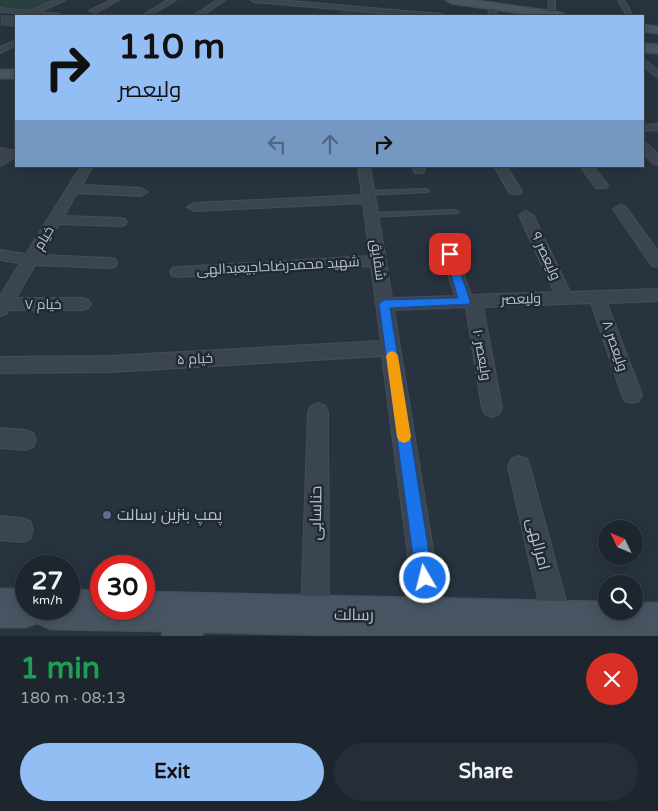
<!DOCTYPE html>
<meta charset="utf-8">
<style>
body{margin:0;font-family:"Varela Round",Cairo,sans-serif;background:#252e37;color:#f1f3f6;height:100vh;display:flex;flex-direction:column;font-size:19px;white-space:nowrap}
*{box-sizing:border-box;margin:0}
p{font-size:16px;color:#a0a5aa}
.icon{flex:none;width:28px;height:28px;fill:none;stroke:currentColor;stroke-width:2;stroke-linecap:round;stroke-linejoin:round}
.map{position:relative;height:636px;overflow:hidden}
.details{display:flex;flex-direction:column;background:#1d262f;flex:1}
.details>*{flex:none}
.guide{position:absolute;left:15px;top:15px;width:629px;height:152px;border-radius:0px;box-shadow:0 2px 12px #0003,0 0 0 1px #3b434b;background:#93bef3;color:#111;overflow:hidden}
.needle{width:32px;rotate:314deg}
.buttons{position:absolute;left:598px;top:520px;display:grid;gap:10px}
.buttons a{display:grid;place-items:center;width:45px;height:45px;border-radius:50%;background:#1d262f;box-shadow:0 2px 12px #0003,0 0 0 1px #3b434b;font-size:25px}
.speed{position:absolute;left:15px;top:555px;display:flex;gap:10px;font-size:25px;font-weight:700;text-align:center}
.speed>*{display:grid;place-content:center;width:65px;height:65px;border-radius:50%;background:#1d262f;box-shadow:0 2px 12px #0003,0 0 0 1px #3b434b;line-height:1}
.speed small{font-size:12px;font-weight:400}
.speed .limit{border:8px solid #d22;background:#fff;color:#111}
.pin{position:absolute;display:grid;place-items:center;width:42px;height:42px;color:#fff;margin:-21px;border-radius:10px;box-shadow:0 2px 8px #0006}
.me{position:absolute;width:55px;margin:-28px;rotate:352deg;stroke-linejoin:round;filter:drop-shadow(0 0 4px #0008)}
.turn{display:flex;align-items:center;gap:18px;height:105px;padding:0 20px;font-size:22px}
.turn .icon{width:65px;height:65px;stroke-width:2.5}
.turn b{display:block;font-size:35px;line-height:42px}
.lanes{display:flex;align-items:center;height:48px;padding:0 20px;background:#0003;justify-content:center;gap:25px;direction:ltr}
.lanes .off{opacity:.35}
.round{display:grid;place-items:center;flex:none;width:52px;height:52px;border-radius:26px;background:#252e37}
.overview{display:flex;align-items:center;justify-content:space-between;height:85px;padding:0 20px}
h1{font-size:30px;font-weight:700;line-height:38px;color:#1e9e55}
.button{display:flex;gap:10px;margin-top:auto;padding:10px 20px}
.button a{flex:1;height:58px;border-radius:30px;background:#93bef3;color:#111;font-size:20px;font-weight:700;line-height:58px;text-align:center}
.button a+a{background:#252e37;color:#f1f3f6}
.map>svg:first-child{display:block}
.green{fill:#293f40}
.building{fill:#394755;stroke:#222c37}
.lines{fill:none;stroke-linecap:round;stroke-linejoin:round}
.lane-casing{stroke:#454e59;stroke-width:2}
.street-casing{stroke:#454e59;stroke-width:2}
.secondary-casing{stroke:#454e59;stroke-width:3}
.lane{fill:#3b454f;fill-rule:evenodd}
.street{fill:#3b454f;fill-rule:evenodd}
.secondary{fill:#495462;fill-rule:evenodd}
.route{fill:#1a73e8;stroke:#114b97}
.slow{fill:#f59e0b}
.service-dot{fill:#5c6f8a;stroke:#202a35;stroke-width:2}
.labels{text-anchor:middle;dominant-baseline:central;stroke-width:5;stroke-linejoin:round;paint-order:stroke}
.street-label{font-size:14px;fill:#b8c0ca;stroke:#202a35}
.near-street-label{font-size:16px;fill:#b8c0ca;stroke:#202a35}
.near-poi-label{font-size:16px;fill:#b8c0ca;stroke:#202a35;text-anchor:start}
</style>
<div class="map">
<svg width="658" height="636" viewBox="0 0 658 636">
<rect width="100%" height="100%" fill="#27333f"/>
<!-- green -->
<path class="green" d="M 0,0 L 56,0 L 32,10 L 0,7 Z
M 341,9 L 391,13 L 389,16 L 334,16 Z"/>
<!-- building -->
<path class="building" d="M 0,14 L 16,15 L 16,28 L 0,26 Z"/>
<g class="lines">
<defs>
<path id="lane" d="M 426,189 L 429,191 L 428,192 L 368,195 L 365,193 L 368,191 Z
M 456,210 L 459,212 L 458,213 L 371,217 L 367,215 L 371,213 Z"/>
<path id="street" d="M 56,0 L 65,0 L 39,12 L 60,14 L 63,16 L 0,12 L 0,8 L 29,11 Z
M 111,0 L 119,0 L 96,13 L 89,11 Z
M 168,0 L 176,0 L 150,16 L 141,16 Z
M 217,0 L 225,0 L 202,16 L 193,16 Z
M 251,0 L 278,0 L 441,14 L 445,16 L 419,16 L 254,2 Z
M 549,0 L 555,0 L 555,14 L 548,12 Z
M 618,0 L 624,0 L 633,16 L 627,16 Z
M 493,7 L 497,9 L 495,16 L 488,16 L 489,9 Z
M 16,40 L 16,45 L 0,53 L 0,47 Z
M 642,58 L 658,70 L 658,78 L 642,66 Z
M 658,124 L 658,130 L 642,131 L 642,125 Z
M 642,142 L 646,143 L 658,154 L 658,165 L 654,164 L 642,152 Z
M 0,148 L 16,151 L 16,157 L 0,166 Z
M 81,166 L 93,166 L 82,185 L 141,188 L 148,192 L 141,196 L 77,193 L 64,216 L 120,218 L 125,219 L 127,222 L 125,225 L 120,226 L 59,224 L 41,255 L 109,258 L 115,259 L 117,263 L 115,267 L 109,268 L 35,265 L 16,298 L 82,298 L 88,300 L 91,304 L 88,308 L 82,310 L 9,310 L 6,314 L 0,316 L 0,296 L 20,263 L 0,260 L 0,250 L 26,254 Z
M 358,166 L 370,166 L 392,298 L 455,296 L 437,238 L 439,235 L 449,235 L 451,238 L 471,295 L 554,292 L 519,215 L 526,211 L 533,215 L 570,292 L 658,289 L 658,301 L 607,303 L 642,395 L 639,401 L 632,403 L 625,401 L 622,395 L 591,303 L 483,307 L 502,408 L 499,414 L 492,417 L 485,414 L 482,408 L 466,307 L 394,310 L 444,617 L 440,627 L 430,631 L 420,627 L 416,617 L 382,356 L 110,372 L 0,373 L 0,357 L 110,356 L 381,341 L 371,266 L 178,277 L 172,276 L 170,272 L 172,268 L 178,267 L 370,256 L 363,203 L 194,211 L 187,207 L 194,203 L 362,195 Z
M 412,166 L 424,166 L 425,170 L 423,173 L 415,173 Z
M 494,166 L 506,166 L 522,191 L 520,194 L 510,194 Z
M 580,166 L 593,166 L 608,185 L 606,188 L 596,188 Z
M 620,205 L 625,206 L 658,251 L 658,267 L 652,266 L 613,209 Z
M 318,403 L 325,406 L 328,412 L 329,614 L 325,624 L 315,628 L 305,624 L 301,614 L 308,412 L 311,406 Z
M 0,428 L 25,430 L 33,433 L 36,440 L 33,447 L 25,450 L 0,448 Z
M 519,456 L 527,459 L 530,467 L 571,620 L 567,630 L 557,634 L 547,630 L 543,620 L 508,467 L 511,459 Z
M 0,516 L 21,518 L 30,521 L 33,530 L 30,539 L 21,542 L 0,540 Z"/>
<path id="secondary" d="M 446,0 L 471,0 L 561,13 L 566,16 L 541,16 L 451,3 Z
M 642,25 L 658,27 L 658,33 L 642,31 Z
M 642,44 L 658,45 L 658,53 L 642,52 Z
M 0,70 L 16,70 L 16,78 L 0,78 Z
M 0,589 L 26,589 L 26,609 L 69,609 L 69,590 L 101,591 L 101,609 L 144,609 L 144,592 L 606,602 L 606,611 L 634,611 L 634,603 L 658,603 L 658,636 L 367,636 L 203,632 L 202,636 L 162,636 L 163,631 L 50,629 L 37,623 L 26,627 L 0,627 Z"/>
</defs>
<!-- lane casing -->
<use href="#lane" class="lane-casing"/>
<!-- street casing -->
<use href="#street" class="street-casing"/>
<!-- secondary casing -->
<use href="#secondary" class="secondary-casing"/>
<!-- lane -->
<use href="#lane" class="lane"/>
<!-- street -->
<use href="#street" class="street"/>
<!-- secondary -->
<use href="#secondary" class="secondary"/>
</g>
<!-- route -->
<path class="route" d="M 450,250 L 454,254 L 470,301 L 469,304 L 390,308 L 433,578 L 431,584 L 425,587 L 419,584 L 416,578 L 379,304 L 384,300 L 458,298 L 445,254 Z"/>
<!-- slow -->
<path class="slow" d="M 392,351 L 396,353 L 398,356 L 411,437 L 409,441 L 404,443 L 399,441 L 397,437 L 386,356 L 388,353 Z"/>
<!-- markers -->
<circle class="service-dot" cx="107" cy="515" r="5"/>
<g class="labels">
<!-- street labels -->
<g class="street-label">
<text transform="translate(44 238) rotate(-59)">خیام</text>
<text transform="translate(546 256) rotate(65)">ولیعصر ۹</text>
<text transform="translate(378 260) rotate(82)">شقایق</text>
<text transform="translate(278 266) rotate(-3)">شهید محمدرضاحاجیعبدالهی</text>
<text transform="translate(521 299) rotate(-2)">ولیعصر</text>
<text x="43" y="304">خیام ۷</text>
<text transform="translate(615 346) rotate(71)">ولیعصر ۸</text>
<text transform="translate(482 355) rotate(80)">ولیعصر ۱۰</text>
<text transform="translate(195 359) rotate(-3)">خیام ۵</text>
</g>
<!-- near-street labels -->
<g class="near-street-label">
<text transform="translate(316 513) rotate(-89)">حناسابی</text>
<text transform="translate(538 544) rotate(76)">امرالهی</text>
<text transform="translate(354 615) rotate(1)">رسالت</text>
</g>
<!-- near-poi labels -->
<g class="near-poi-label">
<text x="117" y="515">پمپ بنزین رسالت</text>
</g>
</g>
</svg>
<div class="buttons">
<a><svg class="needle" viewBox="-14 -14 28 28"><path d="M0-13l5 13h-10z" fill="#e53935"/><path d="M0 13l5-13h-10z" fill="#a0a5aa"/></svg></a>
<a><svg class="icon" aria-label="search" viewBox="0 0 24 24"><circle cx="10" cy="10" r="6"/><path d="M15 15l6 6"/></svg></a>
</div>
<div class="speed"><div>27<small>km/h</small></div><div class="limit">30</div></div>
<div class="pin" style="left:450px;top:254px;background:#d93025"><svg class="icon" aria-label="arrive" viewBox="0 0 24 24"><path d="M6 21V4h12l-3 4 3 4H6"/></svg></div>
<svg class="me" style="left:425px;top:578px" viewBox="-20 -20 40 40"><circle r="17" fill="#1a73e8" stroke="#fff" stroke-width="3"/><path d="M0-11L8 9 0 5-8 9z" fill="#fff"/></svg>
<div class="guide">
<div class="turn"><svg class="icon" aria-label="right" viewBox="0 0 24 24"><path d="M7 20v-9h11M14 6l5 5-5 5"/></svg><div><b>110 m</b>ولیعصر</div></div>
<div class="lanes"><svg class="icon off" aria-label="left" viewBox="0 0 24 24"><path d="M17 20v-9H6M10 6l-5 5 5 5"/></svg><svg class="icon off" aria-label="ahead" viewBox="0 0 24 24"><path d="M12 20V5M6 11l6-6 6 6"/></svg><svg class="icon" aria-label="right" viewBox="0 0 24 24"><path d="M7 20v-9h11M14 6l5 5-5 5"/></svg></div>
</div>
</div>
<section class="details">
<div class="overview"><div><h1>1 min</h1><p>180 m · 08:13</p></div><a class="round" style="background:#d93025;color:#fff"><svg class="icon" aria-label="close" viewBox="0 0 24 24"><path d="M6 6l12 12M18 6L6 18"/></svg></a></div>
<div class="button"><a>Exit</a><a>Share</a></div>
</section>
